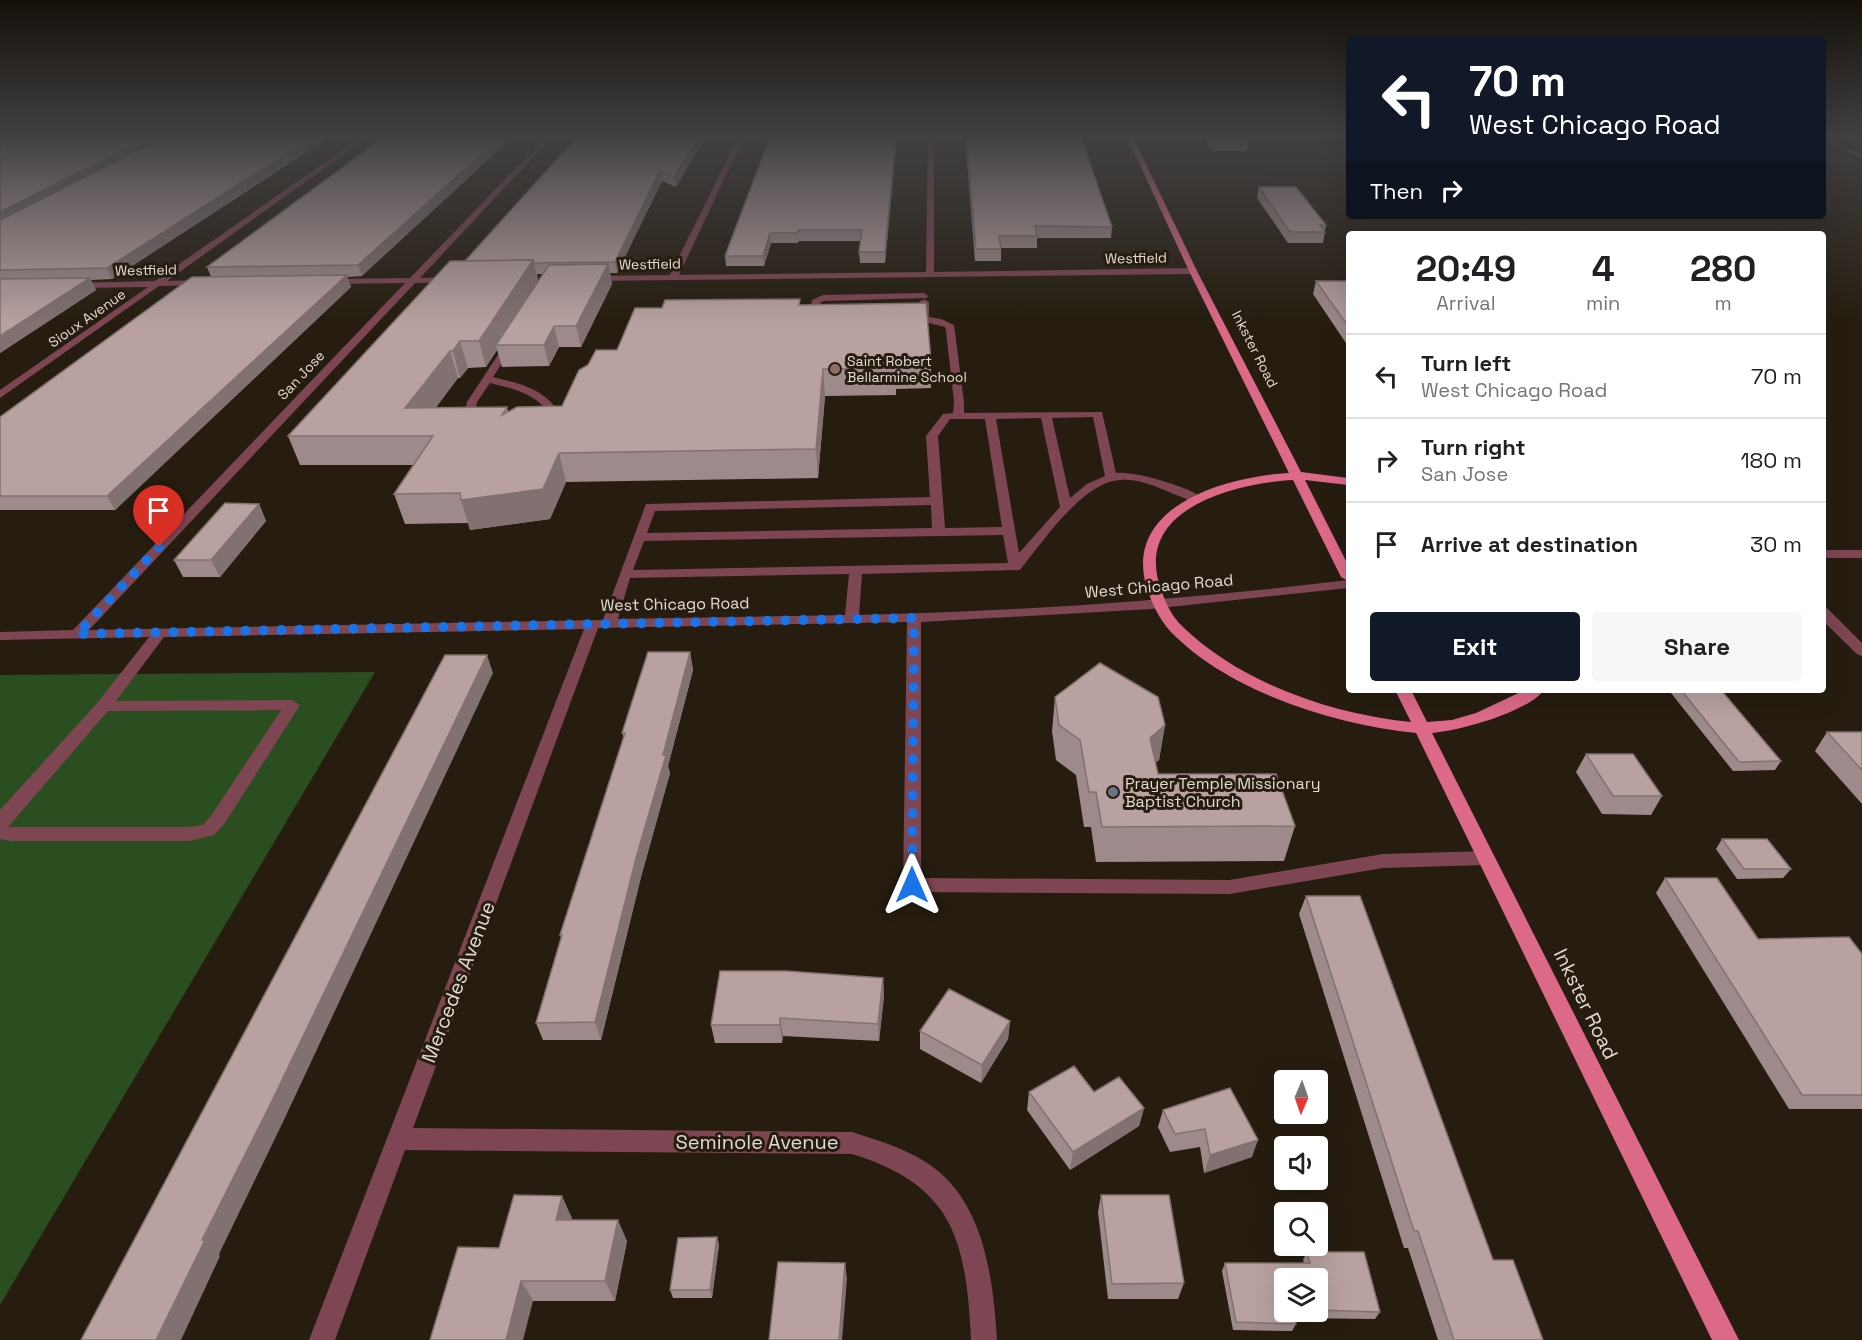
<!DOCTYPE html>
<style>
body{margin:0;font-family:"Space Grotesk",sans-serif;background:#f6f6f6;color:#202124;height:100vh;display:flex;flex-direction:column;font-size:22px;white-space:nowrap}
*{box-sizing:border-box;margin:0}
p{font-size:20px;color:#757577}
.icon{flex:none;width:33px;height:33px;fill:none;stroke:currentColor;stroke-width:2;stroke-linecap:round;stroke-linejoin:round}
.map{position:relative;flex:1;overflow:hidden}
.drawer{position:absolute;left:1346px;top:231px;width:480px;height:462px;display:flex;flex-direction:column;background:#fff;border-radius:6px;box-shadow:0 6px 24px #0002}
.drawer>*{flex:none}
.banner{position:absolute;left:1346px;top:36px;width:480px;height:183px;border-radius:6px;box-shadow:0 6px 24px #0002;background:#111827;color:#fff;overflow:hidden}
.needle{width:39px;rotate:182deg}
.controls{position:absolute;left:1274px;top:1070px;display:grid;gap:12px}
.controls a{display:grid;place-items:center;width:54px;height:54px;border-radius:6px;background:#fff;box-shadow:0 6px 24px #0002;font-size:30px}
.pin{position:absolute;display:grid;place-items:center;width:51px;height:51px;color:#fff;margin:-62px -26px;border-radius:50% 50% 50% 0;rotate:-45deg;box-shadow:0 0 6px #0007}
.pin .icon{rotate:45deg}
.me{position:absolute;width:66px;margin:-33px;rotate:0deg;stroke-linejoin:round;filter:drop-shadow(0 0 4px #0008)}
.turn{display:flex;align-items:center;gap:21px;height:126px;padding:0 24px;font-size:27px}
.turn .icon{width:78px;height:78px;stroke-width:2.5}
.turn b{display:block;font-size:42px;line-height:51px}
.then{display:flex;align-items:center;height:57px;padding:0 24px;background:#0003;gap:12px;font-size:22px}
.eta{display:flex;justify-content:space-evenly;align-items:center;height:102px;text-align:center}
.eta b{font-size:36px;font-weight:600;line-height:42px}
.primary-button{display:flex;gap:12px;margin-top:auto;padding:12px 24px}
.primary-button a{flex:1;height:69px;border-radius:6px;background:#111827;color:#fff;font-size:24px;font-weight:600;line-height:69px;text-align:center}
.primary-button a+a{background:#f6f6f6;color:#202124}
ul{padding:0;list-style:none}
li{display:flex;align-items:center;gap:18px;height:84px;padding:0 24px;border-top:2px solid #e0e0e0}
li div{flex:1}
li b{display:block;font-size:22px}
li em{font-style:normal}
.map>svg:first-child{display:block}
.green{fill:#2b4e21}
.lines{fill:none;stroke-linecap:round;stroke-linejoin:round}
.minor{fill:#7e4553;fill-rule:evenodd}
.major{fill:#dd6988;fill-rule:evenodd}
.wall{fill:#9e8a8a;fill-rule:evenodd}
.shaded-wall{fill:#817170}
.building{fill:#b8a1a0;stroke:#817170;stroke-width:1.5}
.route{stroke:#1a73e8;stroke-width:10;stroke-dasharray:0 18}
.education-dot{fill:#8d6e63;stroke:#261d10;stroke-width:2}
.worship-dot{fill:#6b7280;stroke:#261d10;stroke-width:2}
.labels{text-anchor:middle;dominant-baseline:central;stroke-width:6;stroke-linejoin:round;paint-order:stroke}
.far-street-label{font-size:14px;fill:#e1dad2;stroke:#261d10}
.far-poi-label{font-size:14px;fill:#e1dad2;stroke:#261d10;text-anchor:start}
.street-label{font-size:16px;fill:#e1dad2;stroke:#261d10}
.poi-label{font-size:16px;fill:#e1dad2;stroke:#261d10;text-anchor:start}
.near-street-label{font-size:20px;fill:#e1dad2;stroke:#261d10}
</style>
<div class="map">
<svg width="1862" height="1340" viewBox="0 0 1862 1340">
<rect width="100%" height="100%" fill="#261d10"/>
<!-- green -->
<path class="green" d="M 375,672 L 0,1305 L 0,675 Z"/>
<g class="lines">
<!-- minor -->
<path class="minor" d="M 361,137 L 368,137 L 167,281 L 204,280 L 207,281 L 207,285 L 159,286 L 0,398 L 0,390 L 148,287 L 75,288 L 72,287 L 72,283 L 155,281 Z
M 546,137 L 552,137 L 420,278 L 453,277 L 456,278 L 456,282 L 415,283 L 89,630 L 603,620 L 646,504 L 930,497 L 926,436 L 943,414 L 953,413 L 954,402 L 946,331 L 945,327 L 921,321 L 919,302 L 924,299 L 929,302 L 929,317 L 941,319 L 954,325 L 964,402 L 964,413 L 1102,412 L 1116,473 C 1132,470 1191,487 1202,498 L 1196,502 C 1172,496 1147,478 1121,480 C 1083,481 1042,543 1020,570 L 862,574 L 859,615 C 1023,611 1185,600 1348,580 L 1348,588 L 1151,609 L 921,622 L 921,878 L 1230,880 L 1383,854 L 1486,851 L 1492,853 L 1495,858 L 1492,863 L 1486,865 L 1383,868 L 1230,894 L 912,892 L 905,890 L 903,885 L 907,622 L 598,628 L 413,1128 L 852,1132 C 877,1140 901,1147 924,1161 C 984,1197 993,1277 997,1340 L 971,1340 C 966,1241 955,1186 852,1154 L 405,1150 L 335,1340 L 309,1340 L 584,629 L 164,637 L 116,701 L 292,700 L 300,705 L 225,823 L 214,835 L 189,841 L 12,841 L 0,839 L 0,810 L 98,702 L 149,637 L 0,640 L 0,632 L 73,630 L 405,283 L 330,284 L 327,283 L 327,279 L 410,278 ZM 1093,417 L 1105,476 L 1087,484 L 1070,498 L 1052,418 ZM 1041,418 L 1060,507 L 1019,553 L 996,419 ZM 950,419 L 985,419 L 1002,527 L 945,528 L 938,436 ZM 931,505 L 932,528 L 647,533 L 655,511 ZM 1003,535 L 1008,563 L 633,570 L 644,541 ZM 849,574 L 845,615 L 618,619 L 630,578 ZM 281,710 L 213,813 L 203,825 L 189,827 L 8,827 L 108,711 Z
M 738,137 L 744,137 L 679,275 L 926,272 L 928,137 L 934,137 L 934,272 L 1193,268 L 1197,271 L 1193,274 L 588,281 L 587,279 L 591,276 L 670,275 Z
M 1822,137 L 1862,154 L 1862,158 L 1822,141 Z
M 924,293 L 928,296 L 927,298 L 824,301 L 821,302 L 819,316 L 824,321 L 822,323 L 816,323 L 809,317 L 812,300 L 823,295 Z
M 507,341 L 515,343 L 493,377 C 516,383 540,387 555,407 L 554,416 L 544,422 L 536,422 L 536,418 L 544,414 L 545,408 C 530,392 510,388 490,383 L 477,402 L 475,415 L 483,424 L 481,426 L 473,426 L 464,415 L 467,402 Z
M 1822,550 L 1862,550 L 1862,558 L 1822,558 Z
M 1822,607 L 1827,608 L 1862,643 L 1862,656 L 1857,654 L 1822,620 Z"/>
<!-- major -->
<path class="major" d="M 1127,137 L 1133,137 L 1197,271 L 1301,472 L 1348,478 L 1348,485 L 1305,480 L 1348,565 L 1348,581 L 1341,577 L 1293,480 C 1237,483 1137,507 1159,583 C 1164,599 1170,615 1183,627 C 1241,683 1331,714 1411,722 L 1395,690 L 1411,690 L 1427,722 L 1452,720 L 1476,713 L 1525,690 L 1544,690 C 1528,712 1459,731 1432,733 L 1739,1340 L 1712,1340 L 1416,733 C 1336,725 1229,692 1171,632 C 1159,619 1151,602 1146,585 C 1124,504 1230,476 1289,473 L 1189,271 Z"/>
</g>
<!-- wall -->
<path class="wall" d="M 0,137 L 330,137 L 112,279 L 91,280 L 96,290 L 0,353 Z
M 384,137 L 362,276 L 347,277 L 351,287 L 115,510 L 0,510 L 0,417 L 211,277 L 207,267 Z
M 705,137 L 676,187 L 662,181 L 617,273 L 610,273 L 612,284 L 581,347 L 559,347 L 549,366 L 502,367 L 497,350 L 486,367 L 468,368 L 460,378 L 458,378 L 436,407 L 507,407 L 508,412 L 562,406 L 617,350 L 801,305 L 931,361 L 931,388 L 896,389 L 896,395 L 825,396 L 818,478 L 566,482 L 550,519 L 470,530 L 468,523 L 405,524 L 394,494 L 414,465 L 300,465 L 288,436 L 465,261 ZM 537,274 L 543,274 L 538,281 Z
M 897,137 L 885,263 L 860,263 L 859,252 L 861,241 L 799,241 L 798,243 L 771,243 L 764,266 L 726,266 L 725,256 Z
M 965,137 L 1081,137 L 1112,227 L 1111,238 L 1037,238 L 1037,248 L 1001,248 L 1001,261 L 975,261 Z
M 1203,137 L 1247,137 L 1249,140 L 1247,151 L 1212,151 Z
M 1259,187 L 1326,225 L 1323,243 L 1288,243 L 1257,198 Z
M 1316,281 L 1348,281 L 1348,346 L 1313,294 Z
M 259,504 L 266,521 L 220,577 L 183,577 L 174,560 Z
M 690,652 L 693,670 L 668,766 L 670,773 L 641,877 L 601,1040 L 543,1040 L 536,1023 L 561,938 L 560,935 L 624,738 L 622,733 Z
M 1673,690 L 1681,690 L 1781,761 L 1775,770 L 1733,771 L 1671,693 Z
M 1055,697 L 1165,725 L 1159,760 L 1155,762 L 1158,774 L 1295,826 L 1284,861 L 1096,862 L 1091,827 L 1084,827 L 1076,775 L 1056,760 L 1052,731 Z
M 1827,732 L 1862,732 L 1862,804 L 1815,751 Z
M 1586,754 L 1662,796 L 1651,815 L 1602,814 L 1576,772 Z
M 1722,839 L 1791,869 L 1783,878 L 1737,879 L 1716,849 Z
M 1665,878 L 1758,939 L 1862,954 L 1862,1109 L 1789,1109 L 1656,893 Z
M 1306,896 L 1493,1260 L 1543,1340 L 1438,1340 L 1408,1248 L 1404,1248 L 1299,914 Z
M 883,978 L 884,996 L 879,1041 L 783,1036 L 782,1043 L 715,1043 L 711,1025 Z
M 1010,1021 L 1008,1039 L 981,1083 L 920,1049 L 920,1031 Z
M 1230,1088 L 1252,1157 L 1204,1173 L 1200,1147 L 1170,1152 L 1158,1127 L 1163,1110 Z
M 1029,1092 L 1094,1092 L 1144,1108 L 1139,1126 L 1070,1170 L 1027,1110 Z
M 1101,1195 L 1184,1283 L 1178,1299 L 1108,1299 L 1098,1212 Z
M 572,1218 L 571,1220 L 627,1241 L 615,1301 L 533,1301 L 499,1248 Z
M 717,1237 L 719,1245 L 712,1298 L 673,1298 L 670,1290 Z
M 1307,1252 L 1380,1312 L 1375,1319 L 1295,1318 L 1296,1324 L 1292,1331 L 1233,1330 L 1222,1271 L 1225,1263 L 1304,1263 L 1303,1260 ZM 1317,1278 L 1317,1311 L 1284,1311 Z"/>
<!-- shaded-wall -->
<path class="shaded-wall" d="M 149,137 L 171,137 L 0,225 L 0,212 Z
M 313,137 L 330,137 L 112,279 L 107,268 Z
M 501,137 L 513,137 L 362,276 L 358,265 Z
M 699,137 L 705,137 L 676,187 L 674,177 Z
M 896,137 L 897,137 L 885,263 L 885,252 Z
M 660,171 L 662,181 L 617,273 L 615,262 Z
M 770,233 L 771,243 L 764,266 L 763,256 Z
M 533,260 L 539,284 L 496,345 L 497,350 L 486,367 L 479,341 Z
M 608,264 L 612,284 L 581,347 L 576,326 Z
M 347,275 L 351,287 L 115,510 L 107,496 Z
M 90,278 L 96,290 L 0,353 L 0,336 Z
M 554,326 L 559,347 L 549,366 L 544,345 Z
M 460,341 L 468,368 L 460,378 L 453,351 Z
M 450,351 L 458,378 L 415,436 L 405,408 Z
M 823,369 L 825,396 L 818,478 L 816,449 Z
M 559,453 L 566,482 L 550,519 L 470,530 L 461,500 Z
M 259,504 L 266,521 L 220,577 L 211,560 Z
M 690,652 L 693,670 L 668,766 L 670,773 L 641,877 L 601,1040 L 595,1022 L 663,755 Z
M 487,655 L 493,673 L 282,1124 L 219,1254 L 220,1256 L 181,1340 L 156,1340 L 202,1240 Z
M 1165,725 L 1159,760 L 1143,773 L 1150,738 Z
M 883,978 L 884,996 L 879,1041 L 878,1024 Z
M 780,1018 L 783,1036 L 782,1043 L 780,1025 Z
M 1010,1021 L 1008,1039 L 981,1083 L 982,1065 Z
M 1144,1108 L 1139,1126 L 1070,1170 L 1073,1152 Z
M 1258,1140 L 1252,1157 L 1204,1173 L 1210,1155 Z
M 562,1196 L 572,1218 L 566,1241 L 556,1220 Z
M 618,1220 L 627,1241 L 615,1301 L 605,1281 Z
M 717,1237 L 719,1245 L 712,1298 L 710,1290 Z
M 845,1263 L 847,1279 L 842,1340 L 839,1340 Z
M 521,1281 L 533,1301 L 523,1340 L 506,1340 Z"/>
<!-- building -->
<path class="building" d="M 0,137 L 149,137 L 0,212 Z
M 164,137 L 313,137 L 107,268 L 0,270 L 0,220 Z
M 384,137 L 501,137 L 358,265 L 207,267 Z
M 577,137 L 699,137 L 674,177 L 660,171 L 615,262 L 534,263 L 533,260 L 465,261 Z
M 770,137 L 896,137 L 885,252 L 859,252 L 862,230 L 798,230 L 797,233 L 770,233 L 763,256 L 725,256 Z
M 966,137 L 1081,137 L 1112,227 L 1035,226 L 1037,236 L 999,236 L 1001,249 L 976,249 Z
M 1212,137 L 1247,137 L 1249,140 L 1214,140 Z
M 1259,187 L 1296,187 L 1326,225 L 1320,225 L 1325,232 L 1290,232 Z
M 533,260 L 479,341 L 460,341 L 453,351 L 450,351 L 405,408 L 507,407 L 502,415 L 517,407 L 562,406 L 579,370 L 588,365 L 596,350 L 617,350 L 635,308 L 662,308 L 665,300 L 800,299 L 799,305 L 926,303 L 931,361 L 896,362 L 896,368 L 823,369 L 816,449 L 559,453 L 543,489 L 461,500 L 460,493 L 394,494 L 433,436 L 288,436 L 450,261 Z
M 608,264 L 576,326 L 554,326 L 544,345 L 496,345 L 549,265 Z
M 347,275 L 107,496 L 0,496 L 0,417 L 192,277 Z
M 90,278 L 0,336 L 0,279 Z
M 1316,281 L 1348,281 L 1348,326 Z
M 225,503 L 259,504 L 211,560 L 174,560 Z
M 648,652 L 690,652 L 663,755 L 666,755 L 636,858 L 595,1022 L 536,1023 L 562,935 L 560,935 L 625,733 L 622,733 Z
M 445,655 L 487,655 L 269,1107 L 202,1240 L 205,1240 L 156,1340 L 81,1340 Z
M 1100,663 L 1158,697 L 1165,725 L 1150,738 L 1158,774 L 1276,774 L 1295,826 L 1102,827 L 1096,792 L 1089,792 L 1080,740 L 1059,725 L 1055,697 Z
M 1681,690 L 1721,690 L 1781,761 L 1739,762 Z
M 1827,732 L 1862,732 L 1862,770 Z
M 1586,754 L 1633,754 L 1662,796 L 1613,796 Z
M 1722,839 L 1767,839 L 1791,869 L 1744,869 Z
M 1665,878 L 1717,878 L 1758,939 L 1849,937 L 1862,954 L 1862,1095 L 1802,1095 Z
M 1306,896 L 1360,896 L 1493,1260 L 1513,1260 L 1543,1340 L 1454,1340 L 1418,1231 L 1414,1231 Z
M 720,971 L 786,971 L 883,978 L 878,1024 L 780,1018 L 780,1025 L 711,1025 Z
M 949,989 L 1010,1021 L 982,1065 L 920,1031 Z
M 1074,1066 L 1094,1092 L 1119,1077 L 1144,1108 L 1073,1152 L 1029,1092 Z
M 1230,1088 L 1258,1140 L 1210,1155 L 1205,1129 L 1175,1134 L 1163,1110 Z
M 514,1195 L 562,1196 L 556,1220 L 618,1220 L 605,1281 L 521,1281 L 506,1340 L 430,1340 L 458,1247 L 499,1248 Z
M 1101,1195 L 1169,1195 L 1184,1283 L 1112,1284 Z
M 717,1237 L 710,1290 L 670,1290 L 678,1238 Z
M 1307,1252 L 1364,1252 L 1380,1312 L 1317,1310 L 1317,1278 L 1284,1278 L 1284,1311 L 1293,1311 L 1296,1324 L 1236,1322 L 1225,1263 L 1310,1263 Z
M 778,1262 L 845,1263 L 839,1340 L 769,1340 Z"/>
<!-- sky -->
<linearGradient id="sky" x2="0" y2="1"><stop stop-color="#151009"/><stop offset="0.42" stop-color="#414042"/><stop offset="1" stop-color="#414042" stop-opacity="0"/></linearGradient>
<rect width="1862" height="324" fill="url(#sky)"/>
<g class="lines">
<!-- route -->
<path class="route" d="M 159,547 L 77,634 L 914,618 L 912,885"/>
</g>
<!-- markers -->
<circle class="education-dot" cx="835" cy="369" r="6"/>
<circle class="worship-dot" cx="1113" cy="792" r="6"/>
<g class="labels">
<!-- far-street labels -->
<g class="far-street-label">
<text transform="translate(1136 258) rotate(-1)">Westfield</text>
<text transform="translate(650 264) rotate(-1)">Westfield</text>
<text transform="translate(146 270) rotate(-1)">Westfield</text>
<text transform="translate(87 318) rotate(-35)">Sioux Avenue</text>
<text transform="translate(1255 349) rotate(63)">Inkster Road</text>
<text transform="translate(301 375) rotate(-47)">San Jose</text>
</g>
<!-- far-poi labels -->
<g class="far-poi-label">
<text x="847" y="361">Saint Robert<tspan x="847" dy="16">Bellarmine School</tspan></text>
</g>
<!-- street labels -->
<g class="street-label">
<text transform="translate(1159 586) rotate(-5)">West Chicago Road</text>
<text transform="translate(675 604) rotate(-1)">West Chicago Road</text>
</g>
<!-- poi labels -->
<g class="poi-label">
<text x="1125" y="783">Prayer Temple Missionary<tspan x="1125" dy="18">Baptist Church</tspan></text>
</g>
<!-- near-street labels -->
<g class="near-street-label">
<text transform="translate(458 982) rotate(-69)">Mercedes Avenue</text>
<text transform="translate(1586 1004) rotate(64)">Inkster Road</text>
<text x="757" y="1142">Seminole Avenue</text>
</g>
</g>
</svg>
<div class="controls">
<a><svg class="needle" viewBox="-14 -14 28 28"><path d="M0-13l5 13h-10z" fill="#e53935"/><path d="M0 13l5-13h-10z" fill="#757577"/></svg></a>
<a><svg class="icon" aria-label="sound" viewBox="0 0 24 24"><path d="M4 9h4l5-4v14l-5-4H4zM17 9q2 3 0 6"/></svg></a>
<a><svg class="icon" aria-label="search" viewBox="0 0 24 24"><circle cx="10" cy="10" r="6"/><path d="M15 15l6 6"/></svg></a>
<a><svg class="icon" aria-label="layers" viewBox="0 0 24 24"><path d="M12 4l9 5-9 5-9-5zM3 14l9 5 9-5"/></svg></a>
</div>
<div class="pin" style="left:159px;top:547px;background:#d93025"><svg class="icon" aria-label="arrive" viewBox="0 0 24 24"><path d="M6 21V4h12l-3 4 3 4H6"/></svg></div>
<svg class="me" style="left:912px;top:885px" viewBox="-20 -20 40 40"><path d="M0-17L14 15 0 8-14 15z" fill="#1a73e8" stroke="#fff" stroke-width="4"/></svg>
<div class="banner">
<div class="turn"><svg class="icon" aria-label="left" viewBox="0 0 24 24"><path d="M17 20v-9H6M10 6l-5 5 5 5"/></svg><div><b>70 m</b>West Chicago Road</div></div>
<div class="then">Then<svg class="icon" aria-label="right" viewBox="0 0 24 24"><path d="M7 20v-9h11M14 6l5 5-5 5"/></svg></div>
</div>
<section class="drawer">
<div class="eta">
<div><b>20:49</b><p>Arrival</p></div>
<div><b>4</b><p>min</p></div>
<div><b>280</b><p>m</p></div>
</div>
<ul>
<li><svg class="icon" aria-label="left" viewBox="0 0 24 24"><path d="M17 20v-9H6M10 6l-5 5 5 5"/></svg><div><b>Turn left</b><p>West Chicago Road</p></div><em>70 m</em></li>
<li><svg class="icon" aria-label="right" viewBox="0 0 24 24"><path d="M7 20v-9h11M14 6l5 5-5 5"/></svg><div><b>Turn right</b><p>San Jose</p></div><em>180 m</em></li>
<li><svg class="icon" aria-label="arrive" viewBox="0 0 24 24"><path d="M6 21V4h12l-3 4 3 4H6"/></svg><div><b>Arrive at destination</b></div><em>30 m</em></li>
</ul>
<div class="primary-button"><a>Exit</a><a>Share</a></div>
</section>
</div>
